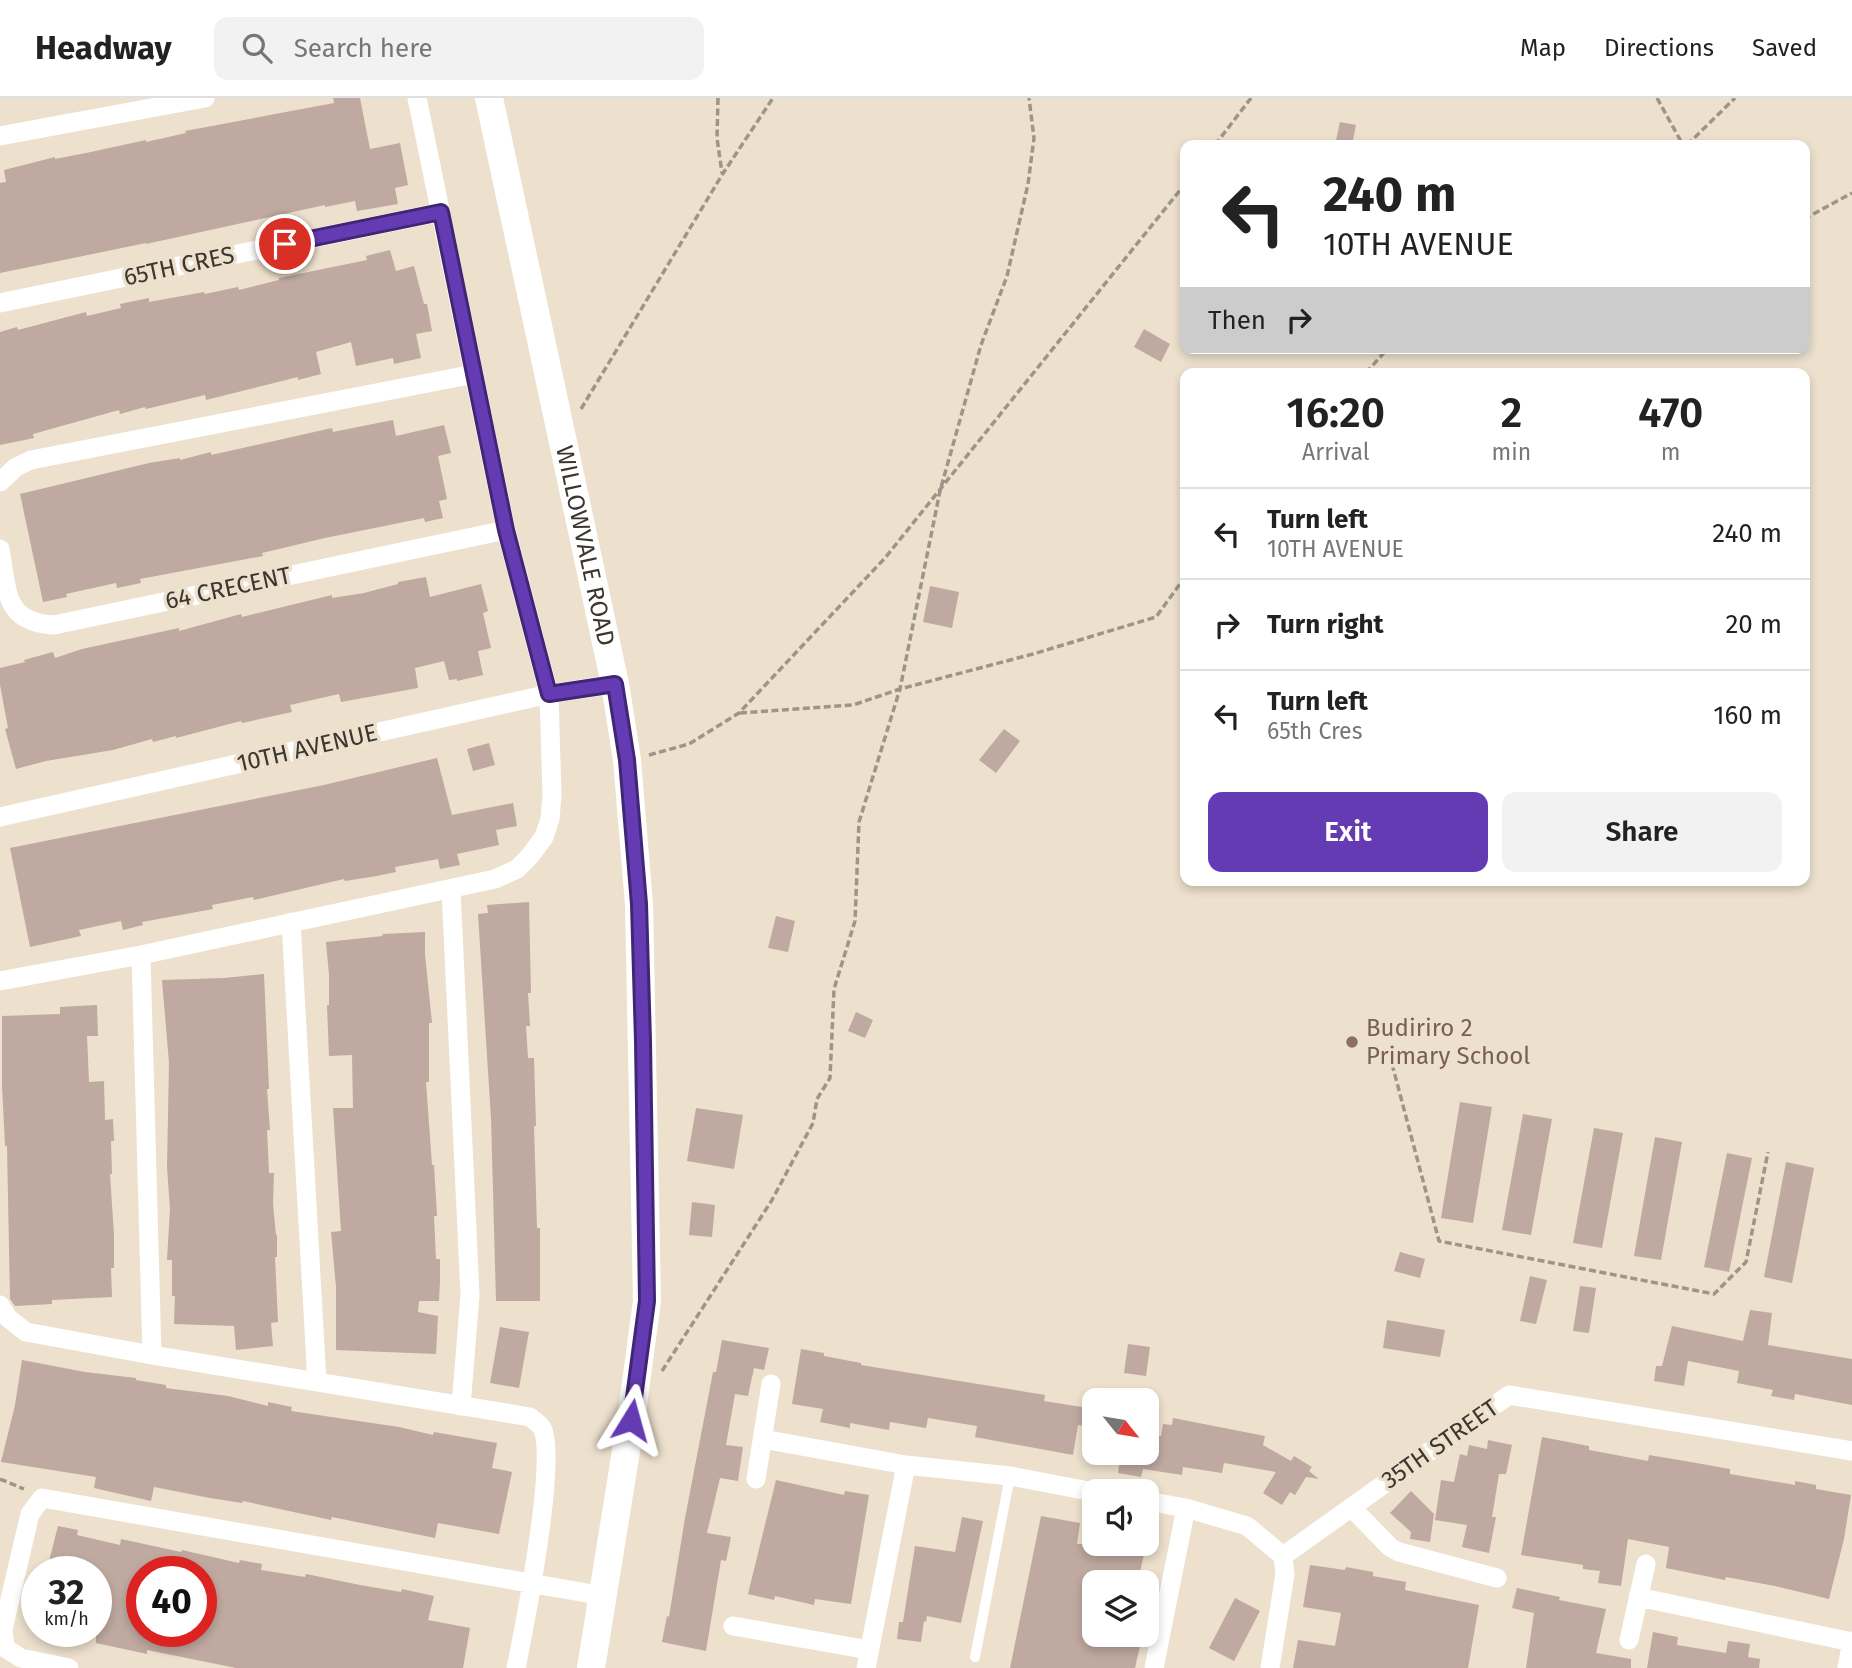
<!DOCTYPE html>
<style>
body{margin:0;font-family:"Fira Sans",sans-serif;background:#f2f2f2;color:#222;height:100vh;display:flex;flex-direction:column;font-size:26px;white-space:nowrap}
*{box-sizing:border-box;margin:0}
p{font-size:23px;color:#767676}
.icon{flex:none;width:38px;height:38px;fill:none;stroke:currentColor;stroke-width:2;stroke-linecap:round;stroke-linejoin:round}
.map{position:relative;flex:1;overflow:hidden}
.details{position:absolute;left:1180px;top:270px;width:630px;height:518px;display:flex;flex-direction:column;background:#fff;border-radius:14px;box-shadow:0 4px 10px #0003}
.details>*{flex:none}
.guide{position:absolute;left:1180px;top:42px;width:630px;height:214px;border-radius:14px;box-shadow:0 4px 10px #0003;background:#fff;color:#222;overflow:hidden}
.needle{width:46px;rotate:120deg}
.controls{position:absolute;left:1082px;top:1290px;display:grid;gap:14px}
.controls a{display:grid;place-items:center;width:77px;height:77px;border-radius:14px;background:#fff;box-shadow:0 4px 10px #0003;font-size:35px}
.speed{position:absolute;left:21px;top:1458px;display:flex;gap:14px;font-size:35px;font-weight:700;text-align:center}
.speed>*{display:grid;place-content:center;width:91px;height:91px;border-radius:50%;background:#fff;box-shadow:0 4px 10px #0003;line-height:1}
.speed small{font-size:18px;font-weight:400}
.speed .limit{border:10px solid #d22;background:#fff;color:#111}
.pin{position:absolute;display:grid;place-items:center;width:60px;height:60px;color:#fff;margin:-30px;border:4px solid #fff;border-radius:50%;box-shadow:0 2px 7px #0007}
.me{position:absolute;width:77px;margin:-38px;rotate:8deg;stroke-linejoin:round;filter:drop-shadow(0 0 5px #0008)}
.turn{display:flex;align-items:center;gap:24px;height:147px;padding:0 28px;font-size:32px}
.turn .icon{width:91px;height:91px;stroke-width:2.5}
.turn b{display:block;font-size:49px;line-height:60px}
.then{display:flex;align-items:center;height:66px;padding:0 28px;background:#0003;gap:14px;font-size:26px}
.eta{display:flex;justify-content:space-evenly;align-items:center;height:119px;text-align:center}
.eta b{font-size:42px;font-weight:600;line-height:49px}
.button{display:flex;gap:14px;margin-top:auto;padding:14px 28px}
.button a{flex:1;height:80px;border-radius:14px;background:#643bb3;color:#fff;font-size:28px;font-weight:600;line-height:80px;text-align:center}
.button a+a{background:#f2f2f2;color:#222}
ul{padding:0;list-style:none}
li{display:flex;align-items:center;gap:21px;height:91px;padding:0 28px;border-top:2px solid #e0e0e0}
li div{flex:1}
li b{display:block;font-size:26px}
li em{font-style:normal}
header{display:flex;align-items:center;gap:42px;box-sizing:border-box;height:98px;padding:0 35px;background:#fff;border-bottom:2px solid #e0e0e0}
header strong{font-size:33px}
nav{display:flex;gap:38px;margin-inline-start:auto;font-size:24px}
.search{width:490px;height:63px;background:#f2f2f2;display:flex;align-items:center;gap:18px;box-sizing:border-box;padding:0 24px;border-radius:14px;color:#767676;font-size:26px}
.map>svg:first-child{display:block}
.building{fill:#bfa9a0;fill-rule:evenodd}
.lines{fill:none;stroke-linecap:round;stroke-linejoin:round}
.path{stroke:#9e9487;stroke-width:3.5;stroke-dasharray:7 3.5;stroke-linecap:butt}
.lane{stroke:#fff;stroke-width:10}
.street{stroke:#fff;stroke-width:19}
.secondary{stroke:#fff;stroke-width:28}
.route-casing{stroke:#412674;stroke-width:18}
.route{stroke:#643bb3;stroke-width:12}
.education-dot{fill:#8d6e63;stroke:#ede0cd;stroke-width:2.5}
.labels{text-anchor:middle;dominant-baseline:central;stroke-width:7;stroke-linejoin:round;paint-order:stroke}
.street-label{font-size:24px;fill:#3b362f;stroke:#ede0cd}
.education-label{font-size:24px;fill:#785e54;stroke:#ede0cd;text-anchor:start}
</style>
<header>
<strong>Headway</strong>
<div class="search"><svg class="icon" aria-label="search" viewBox="0 0 24 24"><circle cx="10" cy="10" r="6"/><path d="M15 15l6 6"/></svg>Search here</div>
<nav><a>Map</a><a>Directions</a><a>Saved</a></nav>
</header>
<div class="map">
<svg width="1852" height="1570" viewBox="0 0 1852 1570">
<rect width="100%" height="100%" fill="#ede0cd"/>
<!-- building -->
<path class="building" d="M 333,0 L 360,0 L 370,51 L 400,45 L 408,87 L 395,90 L 398,106 L 357,113 L 355,103 L 325,109 L 325,107 L 146,146 L 146,145 L 0,175 L 0,85 L 6,84 L 4,72 L 55,59 L 55,61 L 86,55 L 146,42 L 146,44 L 186,35 L 185,33 L 334,5 Z
M 1340,24 L 1356,27 L 1352,47 L 1335,47 Z
M 390,152 L 396,173 L 414,168 L 424,206 L 427,206 L 432,233 L 416,236 L 421,260 L 394,266 L 393,260 L 356,268 L 351,244 L 316,254 L 321,276 L 298,282 L 298,279 L 206,302 L 205,297 L 146,311 L 145,309 L 120,316 L 119,312 L 33,336 L 34,340 L 0,347 L 0,234 L 17,229 L 18,232 L 86,214 L 87,218 L 121,210 L 120,206 L 149,200 L 149,204 L 204,194 L 205,196 L 238,189 L 239,192 L 279,182 L 279,180 L 367,162 L 366,158 Z
M 1144,231 L 1170,246 L 1161,264 L 1134,249 Z
M 393,322 L 396,338 L 444,327 L 451,355 L 438,358 L 447,401 L 439,403 L 443,420 L 425,424 L 424,420 L 325,440 L 262,455 L 263,458 L 140,481 L 141,485 L 117,490 L 116,485 L 66,496 L 67,499 L 43,504 L 20,396 L 149,365 L 180,360 L 180,362 L 211,354 L 211,357 L 332,330 L 333,334 Z
M 426,479 L 430,499 L 481,486 L 488,513 L 483,515 L 491,550 L 478,553 L 483,577 L 457,583 L 457,581 L 449,582 L 444,563 L 415,570 L 418,590 L 341,604 L 339,596 L 290,607 L 292,614 L 242,625 L 241,623 L 176,640 L 176,638 L 153,644 L 152,641 L 113,652 L 46,663 L 16,671 L 5,631 L 8,630 L 0,587 L 0,570 L 25,564 L 24,562 L 53,554 L 55,560 L 82,551 L 179,530 L 179,533 L 241,516 L 242,519 L 332,497 L 332,500 L 364,495 L 398,486 L 398,484 Z
M 930,488 L 959,494 L 952,530 L 923,524 Z
M 1004,631 L 1020,643 L 996,675 L 979,662 Z
M 489,645 L 495,667 L 473,673 L 467,651 Z
M 437,660 L 452,717 L 513,705 L 517,728 L 496,732 L 499,747 L 457,756 L 460,767 L 440,771 L 438,761 L 395,769 L 396,774 L 377,778 L 345,783 L 344,781 L 254,802 L 253,799 L 212,807 L 213,811 L 142,824 L 143,827 L 123,832 L 121,823 L 79,832 L 81,838 L 30,849 L 10,750 L 324,687 Z
M 529,804 L 531,895 L 528,895 L 530,928 L 526,928 L 528,960 L 534,960 L 536,1028 L 534,1028 L 537,1130 L 540,1130 L 540,1203 L 496,1203 L 491,1020 L 478,816 L 488,815 L 487,807 Z
M 776,818 L 795,823 L 788,854 L 768,850 Z
M 425,834 L 425,856 L 432,925 L 429,925 L 429,984 L 426,984 L 432,1067 L 434,1067 L 437,1118 L 434,1118 L 436,1161 L 440,1161 L 440,1183 L 439,1203 L 419,1203 L 418,1214 L 438,1218 L 436,1256 L 336,1252 L 336,1189 L 331,1134 L 341,1133 L 333,1010 L 353,1010 L 352,957 L 329,958 L 327,907 L 329,907 L 329,877 L 326,844 L 383,838 L 382,836 Z
M 264,876 L 269,991 L 267,991 L 270,1032 L 267,1032 L 269,1075 L 274,1075 L 273,1106 L 276,1137 L 277,1137 L 277,1159 L 275,1159 L 278,1224 L 271,1225 L 273,1248 L 236,1252 L 234,1228 L 174,1226 L 175,1198 L 172,1198 L 172,1162 L 167,1162 L 170,1111 L 167,1069 L 169,965 L 162,882 L 224,880 Z
M 97,907 L 98,938 L 87,938 L 89,984 L 104,983 L 105,1022 L 113,1021 L 114,1043 L 111,1043 L 112,1076 L 110,1076 L 114,1137 L 114,1170 L 111,1170 L 112,1199 L 52,1202 L 52,1206 L 15,1208 L 10,1201 L 7,1048 L 5,1048 L 2,987 L 2,918 L 60,916 L 60,909 Z
M 856,914 L 873,922 L 865,940 L 848,933 Z
M 1460,1004 L 1492,1009 L 1473,1125 L 1441,1120 Z
M 696,1010 L 743,1017 L 734,1071 L 687,1063 Z
M 1523,1016 L 1552,1021 L 1531,1137 L 1502,1132 Z
M 1594,1030 L 1623,1035 L 1602,1150 L 1573,1145 Z
M 1655,1039 L 1682,1044 L 1661,1162 L 1634,1158 Z
M 1727,1055 L 1752,1060 L 1729,1174 L 1704,1169 Z
M 1786,1064 L 1814,1070 L 1792,1185 L 1764,1179 Z
M 692,1104 L 715,1107 L 712,1139 L 689,1137 Z
M 1400,1154 L 1425,1161 L 1420,1180 L 1394,1173 Z
M 1530,1178 L 1547,1182 L 1536,1226 L 1520,1223 Z
M 1580,1188 L 1596,1190 L 1589,1235 L 1573,1233 Z
M 1750,1212 L 1772,1215 L 1768,1247 L 1852,1261 L 1852,1307 L 1795,1296 L 1794,1302 L 1771,1298 L 1773,1292 L 1737,1285 L 1739,1273 L 1688,1263 L 1684,1288 L 1654,1283 L 1656,1268 L 1662,1268 L 1672,1228 L 1743,1243 Z
M 1387,1222 L 1445,1232 L 1440,1259 L 1383,1250 Z
M 500,1229 L 529,1234 L 519,1290 L 490,1285 Z
M 722,1242 L 769,1250 L 764,1272 L 754,1270 L 748,1298 L 735,1296 L 726,1347 L 743,1349 L 738,1383 L 720,1380 L 707,1435 L 731,1439 L 726,1463 L 721,1462 L 706,1553 L 662,1544 L 667,1518 L 669,1519 L 685,1420 L 713,1274 L 716,1274 Z
M 1128,1246 L 1150,1249 L 1146,1278 L 1124,1275 Z
M 801,1251 L 824,1255 L 824,1258 L 861,1265 L 861,1267 L 1045,1297 L 1044,1303 L 1094,1311 L 1094,1330 L 1078,1327 L 1073,1357 L 975,1339 L 977,1328 L 928,1320 L 926,1330 L 890,1324 L 889,1332 L 850,1325 L 850,1330 L 820,1324 L 823,1311 L 792,1306 Z
M 22,1262 L 85,1274 L 136,1280 L 136,1282 L 166,1287 L 166,1290 L 228,1298 L 268,1308 L 268,1304 L 292,1309 L 291,1313 L 399,1329 L 433,1337 L 434,1334 L 497,1345 L 492,1370 L 512,1374 L 499,1436 L 438,1425 L 435,1440 L 332,1419 L 331,1422 L 243,1403 L 242,1405 L 210,1400 L 154,1389 L 151,1403 L 94,1390 L 96,1379 L 1,1364 L 15,1307 Z
M 1173,1320 L 1265,1338 L 1263,1347 L 1291,1363 L 1294,1358 L 1312,1369 L 1309,1373 L 1319,1381 L 1306,1379 L 1295,1397 L 1290,1394 L 1282,1407 L 1263,1395 L 1276,1374 L 1224,1365 L 1222,1375 L 1183,1369 L 1182,1377 L 1143,1371 L 1141,1379 L 1118,1375 L 1121,1354 L 1146,1354 L 1146,1336 L 1161,1338 L 1163,1326 L 1172,1327 Z
M 1542,1339 L 1589,1348 L 1589,1352 L 1648,1363 L 1649,1357 L 1685,1363 L 1730,1371 L 1730,1376 L 1795,1387 L 1795,1383 L 1816,1387 L 1816,1391 L 1851,1397 L 1844,1441 L 1829,1501 L 1775,1488 L 1726,1479 L 1725,1482 L 1666,1470 L 1669,1449 L 1628,1441 L 1621,1488 L 1598,1485 L 1600,1473 L 1583,1471 L 1583,1467 L 1521,1457 Z
M 1488,1342 L 1512,1347 L 1506,1376 L 1499,1376 L 1492,1419 L 1496,1419 L 1489,1455 L 1462,1449 L 1467,1427 L 1435,1422 L 1441,1382 L 1454,1384 L 1460,1356 L 1467,1358 L 1469,1347 L 1487,1351 Z
M 776,1382 L 844,1397 L 845,1393 L 869,1397 L 851,1506 L 815,1501 L 814,1507 L 775,1498 L 774,1502 L 748,1496 Z
M 1411,1393 L 1434,1416 L 1430,1444 L 1410,1441 L 1411,1434 L 1390,1415 Z
M 1041,1418 L 1080,1425 L 1077,1446 L 1146,1446 L 1138,1484 L 1094,1484 L 1094,1536 L 1139,1536 L 1137,1547 L 1140,1548 L 1135,1570 L 1010,1570 Z
M 962,1419 L 983,1423 L 961,1525 L 927,1518 L 926,1524 L 924,1523 L 921,1544 L 897,1541 L 899,1524 L 903,1524 L 915,1448 L 955,1454 Z
M 58,1428 L 78,1432 L 77,1437 L 120,1447 L 121,1441 L 181,1454 L 182,1452 L 239,1465 L 240,1462 L 262,1466 L 261,1472 L 305,1479 L 306,1476 L 360,1487 L 401,1494 L 402,1491 L 434,1498 L 428,1522 L 470,1530 L 463,1570 L 236,1570 L 147,1552 L 147,1556 L 96,1545 L 96,1474 L 47,1471 ZM 142,1474 L 207,1474 L 201,1500 L 201,1533 L 142,1533 Z
M 1310,1467 L 1345,1472 L 1346,1469 L 1373,1474 L 1373,1478 L 1406,1484 L 1405,1492 L 1479,1507 L 1468,1570 L 1293,1570 L 1298,1542 L 1335,1548 L 1341,1515 L 1303,1509 Z
M 1517,1490 L 1560,1499 L 1559,1502 L 1606,1511 L 1596,1555 L 1631,1561 L 1631,1570 L 1526,1570 L 1534,1515 L 1512,1510 Z
M 1235,1500 L 1260,1513 L 1234,1563 L 1209,1550 Z
M 1653,1534 L 1678,1539 L 1677,1547 L 1726,1555 L 1728,1543 L 1750,1546 L 1748,1559 L 1760,1561 L 1759,1570 L 1647,1570 Z"/>
<g class="lines">
<!-- path -->
<path class="path" d="M 718,0 L 717,40 L 722,75
M 1657,0 L 1683,47
M 1215,47 L 1251,0
M 1687,47 L 1735,0
M 1804,121 L 1852,95
M 1366,275 L 1388,250
M 581,311 L 722,77 L 773,0
M 740,615 L 853,607 L 900,591 L 1033,556 L 1156,519 L 1185,479
M 649,657 L 689,646 L 739,615 L 885,460 L 1185,86
M 1392,966 L 1439,1143 L 1714,1196 L 1746,1164 L 1768,1054
M 662,1273 L 772,1102 L 813,1025 L 817,1001 L 830,980 L 834,891 L 855,823 L 859,724 L 900,591 L 940,393 L 981,247 L 1007,178 L 1028,86 L 1034,40 L 1029,0
M 0,1381 L 24,1391"/>
<!-- lane -->
<path class="lane" d="M 975,1559 L 1010,1378"/>
<!-- street -->
<path class="street" d="M 0,38 L 205,0
M 0,205 L 441,114
M 0,384 L 16,369 L 31,362 L 474,276
M 0,451 C 8,493 3,524 54,527 L 506,432
M 0,719 L 549,596 L 615,586
M 451,791 L 470,1197 L 461,1308
M 291,824 L 317,1284
M 141,857 L 152,1257
M 0,883 L 141,857 L 495,781 L 517,771 L 530,758 L 544,739 L 550,721 L 552,697 L 549,596 L 506,432 L 417,0
M 0,1207 L 8,1220 L 26,1234 L 152,1257 L 530,1319 C 534,1322 540,1326 542,1330 C 558,1359 524,1531 516,1570
M 763,1341 L 906,1367 L 1010,1378 L 1094,1394
M 756,1381 L 771,1286
M 1146,1403 L 1186,1410 L 1247,1428 L 1283,1458
M 1351,1409 L 1390,1449 L 1399,1454 L 1497,1480
M 1283,1458 L 1509,1297 L 1852,1353
M 1638,1499 L 1852,1544
M 733,1528 L 869,1552
M 1629,1542 L 1646,1466
M 69,1570 L 21,1560 L 5,1550 L 3,1531 L 30,1416 L 42,1400 L 604,1498
M 866,1570 L 906,1367
M 1154,1570 L 1186,1410
M 1270,1570 L 1285,1476 L 1283,1458
M 1847,1570 L 1852,1543"/>
<!-- secondary -->
<path class="secondary" id="s1" d="M 489,0 L 615,586 L 627,662 L 639,806 L 647,1203 L 631,1322 L 591,1570"/>
</g>
<g class="lines">
<defs>
<path id="route" d="M 285,146 L 441,114 L 506,432 L 549,596 L 615,586 L 627,662 L 639,806 L 643,943 L 647,1203 L 631,1322"/>
</defs>
<!-- route casing -->
<use href="#route" class="route-casing"/>
<!-- route -->
<use href="#route" class="route"/>
</g>
<!-- markers -->
<circle class="education-dot" cx="1352" cy="944" r="7"/>
<g class="labels">
<!-- street labels -->
<g class="street-label">
<text transform="translate(179 168) rotate(-12)">65TH CRES</text>
<text stroke="none"><textPath href="#s1" startOffset="458">WILLOWVALE ROAD</textPath></text>
<text transform="translate(228 490) rotate(-12)">64 CRECENT</text>
<text transform="translate(307 650) rotate(-13)">10TH AVENUE</text>
<text transform="translate(1440 1346) rotate(-35)">35TH STREET</text>
</g>
<!-- education labels -->
<g class="education-label">
<text x="1366" y="930">Budiriro 2<tspan x="1366" dy="28">Primary School</tspan></text>
</g>
</g>
</svg>
<div class="controls">
<a><svg class="needle" viewBox="-14 -14 28 28"><path d="M0-13l5 13h-10z" fill="#e53935"/><path d="M0 13l5-13h-10z" fill="#767676"/></svg></a>
<a><svg class="icon" aria-label="sound" viewBox="0 0 24 24"><path d="M4 9h4l5-4v14l-5-4H4zM17 9q2 3 0 6"/></svg></a>
<a><svg class="icon" aria-label="layers" viewBox="0 0 24 24"><path d="M12 4l9 5-9 5-9-5zM3 14l9 5 9-5"/></svg></a>
</div>
<div class="speed"><div>32<small>km/h</small></div><div class="limit">40</div></div>
<div class="pin" style="left:285px;top:146px;background:#d93025"><svg class="icon" aria-label="arrive" viewBox="0 0 24 24"><path d="M6 21V4h12l-3 4 3 4H6"/></svg></div>
<svg class="me" style="left:631px;top:1322px" viewBox="-20 -20 40 40"><path d="M0-17L14 15 0 8-14 15z" fill="#643bb3" stroke="#fff" stroke-width="4"/></svg>
<div class="guide">
<div class="turn"><svg class="icon" aria-label="left" viewBox="0 0 24 24"><path d="M17 20v-9H6M10 6l-5 5 5 5"/></svg><div><b>240 m</b>10TH AVENUE</div></div>
<div class="then">Then<svg class="icon" aria-label="right" viewBox="0 0 24 24"><path d="M7 20v-9h11M14 6l5 5-5 5"/></svg></div>
</div>
<section class="details">
<div class="eta">
<div><b>16:20</b><p>Arrival</p></div>
<div><b>2</b><p>min</p></div>
<div><b>470</b><p>m</p></div>
</div>
<ul>
<li><svg class="icon" aria-label="left" viewBox="0 0 24 24"><path d="M17 20v-9H6M10 6l-5 5 5 5"/></svg><div><b>Turn left</b><p>10TH AVENUE</p></div><em>240 m</em></li>
<li><svg class="icon" aria-label="right" viewBox="0 0 24 24"><path d="M7 20v-9h11M14 6l5 5-5 5"/></svg><div><b>Turn right</b></div><em>20 m</em></li>
<li><svg class="icon" aria-label="left" viewBox="0 0 24 24"><path d="M17 20v-9H6M10 6l-5 5 5 5"/></svg><div><b>Turn left</b><p>65th Cres</p></div><em>160 m</em></li>
</ul>
<div class="button"><a>Exit</a><a>Share</a></div>
</section>
</div>
